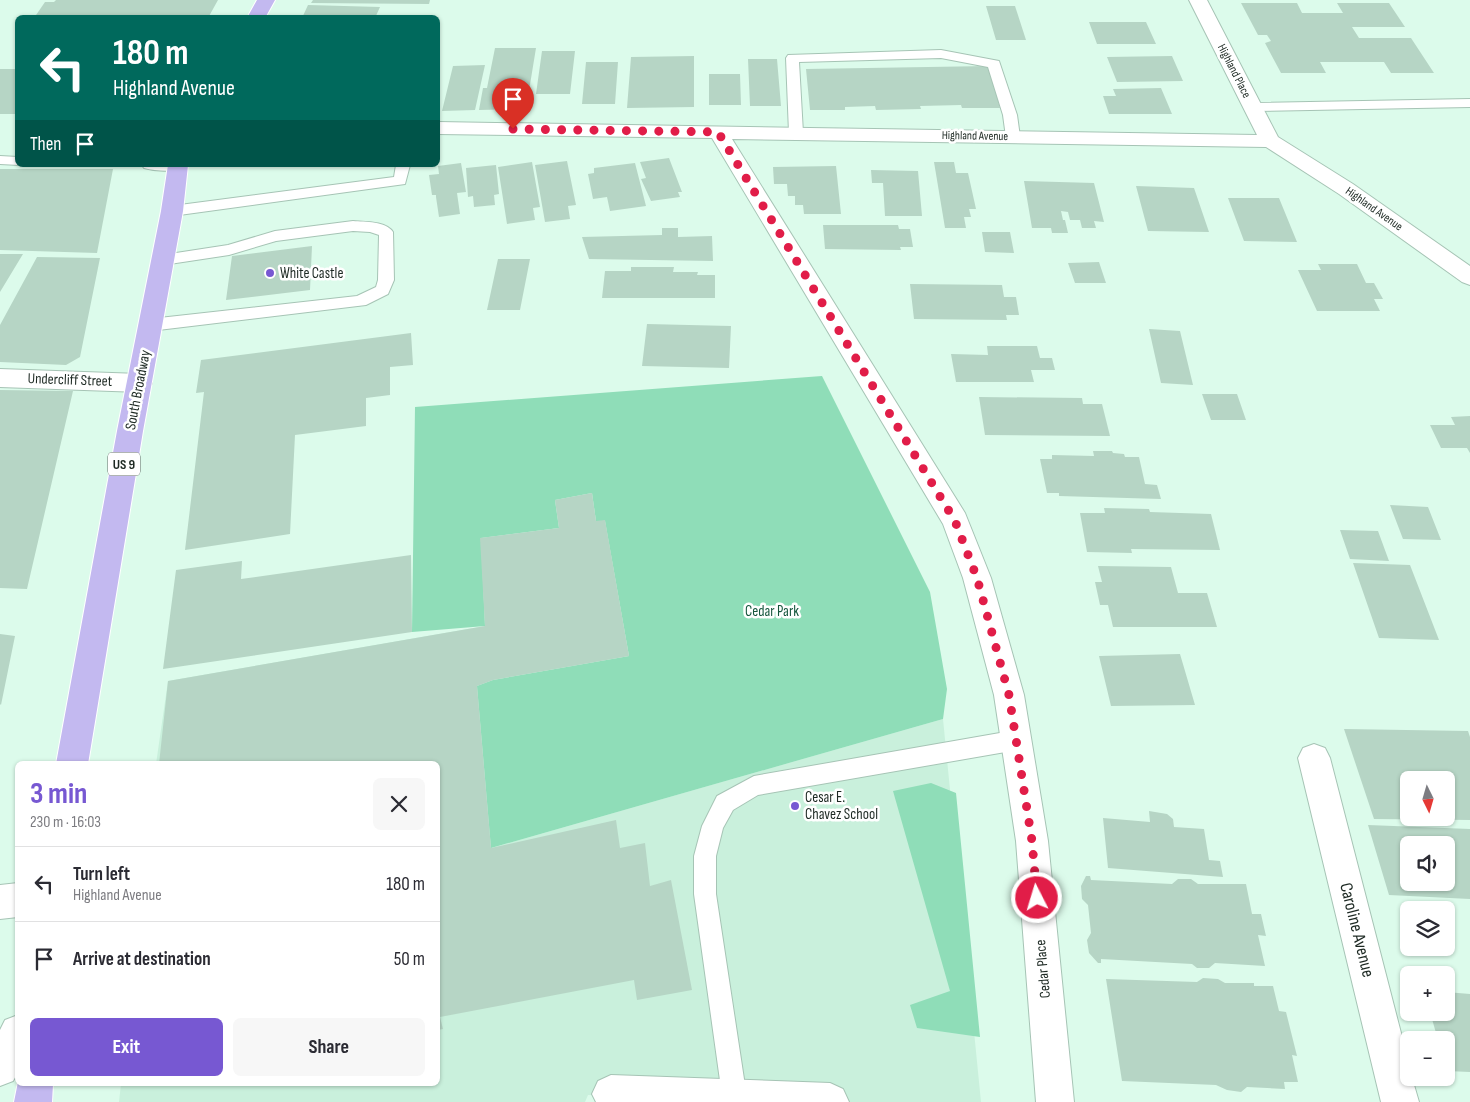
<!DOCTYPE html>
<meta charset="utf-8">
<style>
body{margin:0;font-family:"Sofia Sans Condensed",sans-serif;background:#f7f7f7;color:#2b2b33;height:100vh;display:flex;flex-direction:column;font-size:19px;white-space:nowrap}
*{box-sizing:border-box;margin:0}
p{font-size:16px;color:#7c7c81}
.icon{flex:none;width:28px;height:28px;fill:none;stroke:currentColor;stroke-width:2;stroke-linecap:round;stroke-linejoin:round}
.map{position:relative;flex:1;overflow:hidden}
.side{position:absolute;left:15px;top:761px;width:425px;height:325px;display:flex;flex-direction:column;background:#fff;border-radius:8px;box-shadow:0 1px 4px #0004}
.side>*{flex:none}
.hud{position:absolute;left:15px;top:15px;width:425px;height:152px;border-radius:8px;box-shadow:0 1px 4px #0004;background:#00695c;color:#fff;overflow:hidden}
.needle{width:32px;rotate:175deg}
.buttons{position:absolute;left:1400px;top:771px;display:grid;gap:10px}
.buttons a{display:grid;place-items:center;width:55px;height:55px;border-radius:8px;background:#fff;box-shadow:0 1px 4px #0004;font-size:25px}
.pin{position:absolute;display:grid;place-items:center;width:42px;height:42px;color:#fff;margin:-51px -21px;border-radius:50% 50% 50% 0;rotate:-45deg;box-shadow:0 0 5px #0007}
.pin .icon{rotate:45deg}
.me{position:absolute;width:55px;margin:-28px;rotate:355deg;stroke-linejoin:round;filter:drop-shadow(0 0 4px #0008)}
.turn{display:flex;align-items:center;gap:18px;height:105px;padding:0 15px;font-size:22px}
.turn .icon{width:65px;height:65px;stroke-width:2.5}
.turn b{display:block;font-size:35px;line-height:42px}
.then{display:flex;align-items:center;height:48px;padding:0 15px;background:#0003;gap:10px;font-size:19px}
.round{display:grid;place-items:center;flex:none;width:52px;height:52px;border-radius:8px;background:#f7f7f7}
.head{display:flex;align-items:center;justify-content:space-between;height:85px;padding:0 15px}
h1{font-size:30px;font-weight:700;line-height:38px;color:#7758d2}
.cta{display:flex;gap:10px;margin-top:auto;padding:10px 15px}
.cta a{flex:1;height:58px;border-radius:8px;background:#7758d2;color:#fff;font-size:20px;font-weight:700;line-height:58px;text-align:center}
.cta a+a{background:#f7f7f7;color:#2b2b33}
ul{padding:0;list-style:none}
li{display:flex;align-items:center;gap:15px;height:75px;padding:0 15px;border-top:1px solid #e1e1e2}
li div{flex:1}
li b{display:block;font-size:19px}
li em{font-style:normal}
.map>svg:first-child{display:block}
.built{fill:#c9f0dc}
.green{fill:#8fddb8}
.building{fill:#b6d5c5;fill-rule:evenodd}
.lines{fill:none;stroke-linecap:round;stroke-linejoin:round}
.service-casing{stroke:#a6c4b5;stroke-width:2}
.minor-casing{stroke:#a6c4b5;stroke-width:2}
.tertiary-casing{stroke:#a6c4b5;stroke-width:2}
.primary-casing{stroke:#fff;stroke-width:2}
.service{fill:#fff;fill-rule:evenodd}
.minor{fill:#fff;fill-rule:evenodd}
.tertiary{fill:#fff;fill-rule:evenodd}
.primary{fill:#c3b9f0;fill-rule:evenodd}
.route{stroke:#e11d48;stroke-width:9;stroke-dasharray:0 16.2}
.poi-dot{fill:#7758d2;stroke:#fff;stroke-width:2}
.labels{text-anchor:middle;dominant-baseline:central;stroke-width:5;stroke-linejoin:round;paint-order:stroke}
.far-street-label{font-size:12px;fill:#1d2923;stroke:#fff}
.shield{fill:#fff;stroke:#616965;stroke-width:1}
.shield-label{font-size:14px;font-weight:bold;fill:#1d2923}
.poi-label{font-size:15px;fill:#1d2923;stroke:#fff;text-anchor:start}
.street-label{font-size:15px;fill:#1d2923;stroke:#fff}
.park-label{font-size:15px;fill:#15563d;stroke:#fff}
.near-street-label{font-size:18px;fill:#1d2923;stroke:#fff}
</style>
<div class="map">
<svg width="1470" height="1102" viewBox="0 0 1470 1102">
<rect width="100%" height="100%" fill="#dcfbeb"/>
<!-- built -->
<path class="built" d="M 592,493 L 596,521 L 605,520 L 629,656 L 493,680 L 491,848 L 943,719 L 981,1102 L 819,1102 L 588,1095 L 585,1102 L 119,1102 L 121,1084 L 438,1084 L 438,764 L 156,764 L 168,681 L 485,626 L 480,538 L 559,528 L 555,500 Z"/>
<!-- green -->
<path class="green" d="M 822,376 L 930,592 L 947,689 L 943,719 L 491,848 L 477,686 L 493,680 L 629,656 L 605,521 L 596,521 L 592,493 L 555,500 L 559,528 L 481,538 L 485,626 L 412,632 L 415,407 Z
M 931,783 L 956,793 L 980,1037 L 917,1028 L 910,1005 L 950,991 L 893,791 Z"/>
<!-- building -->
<path class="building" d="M 56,0 L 218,0 L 208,18 L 34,18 L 45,2 L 54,2 Z
M 313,0 L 430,0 L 429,4 L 311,3 Z
M 1241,3 L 1297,3 L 1302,13 L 1343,13 L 1337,3 L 1389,3 L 1405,27 L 1352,27 L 1359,38 L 1411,38 L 1434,73 L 1391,73 L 1384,62 L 1320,62 L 1326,73 L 1281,73 L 1265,43 L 1271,41 L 1267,35 L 1258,35 Z
M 308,5 L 380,7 L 375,18 L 302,18 Z
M 986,6 L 1015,6 L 1026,40 L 996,40 Z
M 1089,22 L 1146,22 L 1156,44 L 1097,44 Z
M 495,48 L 536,48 L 526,109 L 479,110 L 483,88 L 487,88 Z
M 542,51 L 575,51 L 570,94 L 536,94 Z
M 694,56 L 694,107 L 627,108 L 631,57 Z
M 1172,56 L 1183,81 L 1117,82 L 1107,57 Z
M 748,59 L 777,59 L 781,106 L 750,106 Z
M 586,62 L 618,62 L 615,104 L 582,104 Z
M 485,65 L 475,110 L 442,111 L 453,66 Z
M 989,66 L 1000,108 L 962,108 L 961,105 L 920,106 L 921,109 L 876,110 L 875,106 L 845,107 L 845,110 L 810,110 L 806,69 Z
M 0,69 L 18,69 L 18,114 L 0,114 Z
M 709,74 L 740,74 L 741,105 L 709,105 Z
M 1161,88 L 1172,114 L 1109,114 L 1103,96 L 1116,96 L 1113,89 Z
M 669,158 L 682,192 L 678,192 L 680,197 L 651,201 L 641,179 L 646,178 L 640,162 Z
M 567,161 L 576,205 L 568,206 L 570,219 L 545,222 L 535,165 Z
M 532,162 L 540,207 L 533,208 L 535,220 L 507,224 L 498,167 Z
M 934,162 L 954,162 L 956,173 L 968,173 L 976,209 L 969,209 L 971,217 L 964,217 L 966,228 L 945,228 Z
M 461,163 L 466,192 L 457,193 L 460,214 L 439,217 L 436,197 L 436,195 L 432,195 L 429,175 L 439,174 L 438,166 Z
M 635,163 L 646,206 L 610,211 L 607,197 L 593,199 L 588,174 L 594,173 L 594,168 Z
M 496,165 L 499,194 L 494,195 L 495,205 L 474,207 L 473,196 L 468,197 L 466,168 Z
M 836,166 L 841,214 L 804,214 L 803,205 L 795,205 L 795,196 L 788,196 L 787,184 L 774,184 L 773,167 Z
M 0,169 L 113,169 L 97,253 L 0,250 Z
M 871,170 L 918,171 L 922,216 L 885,216 L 883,183 L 872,183 Z
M 1024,181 L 1094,183 L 1104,222 L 1094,221 L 1096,228 L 1082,228 L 1080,220 L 1070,220 L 1068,212 L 1061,211 L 1063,220 L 1065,220 L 1068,233 L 1052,233 L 1051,228 L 1032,228 Z
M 1136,186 L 1194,188 L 1209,232 L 1148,231 Z
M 1228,198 L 1279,198 L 1297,242 L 1244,241 Z
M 823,225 L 898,225 L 899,229 L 910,229 L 913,247 L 900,247 L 901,250 L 825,249 Z
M 662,228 L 678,228 L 678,237 L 712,236 L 713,261 L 589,259 L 582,237 L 662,235 Z
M 982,232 L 1010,232 L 1014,253 L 985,252 Z
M 312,246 L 310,290 L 226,300 L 232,256 Z
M 0,254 L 23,254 L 0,292 Z
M 37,257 L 100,258 L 80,357 L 66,365 L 0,362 L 0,325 Z
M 498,259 L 530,259 L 520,310 L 487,310 Z
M 1099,262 L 1106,283 L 1075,283 L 1068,263 Z
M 1318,264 L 1357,264 L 1366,283 L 1374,283 L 1383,299 L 1374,299 L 1380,311 L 1317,311 L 1298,270 L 1321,270 Z
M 631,267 L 674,267 L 673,272 L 698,272 L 697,275 L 715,275 L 715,298 L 602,298 L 605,271 L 631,271 Z
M 910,284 L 1002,285 L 1004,297 L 1016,297 L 1019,315 L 1006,315 L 1007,320 L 914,319 Z
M 647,324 L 731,326 L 729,368 L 642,366 Z
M 1149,329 L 1180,331 L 1193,385 L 1161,383 Z
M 411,333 L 413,365 L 390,367 L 390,395 L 366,398 L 366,426 L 295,435 L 290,534 L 185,550 L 204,392 L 196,393 L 201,360 Z
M 987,346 L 1037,346 L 1040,358 L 1052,358 L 1055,370 L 1031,370 L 1034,382 L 956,382 L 951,354 L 988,355 Z
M 0,390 L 73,391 L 27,589 L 0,588 Z
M 1202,394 L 1237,394 L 1246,420 L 1211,420 Z
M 979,397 L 1082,398 L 1083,404 L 1102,404 L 1110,436 L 985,435 Z
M 1470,416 L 1470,453 L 1467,448 L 1441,448 L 1430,425 L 1455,425 L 1451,417 Z
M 1093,451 L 1112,451 L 1113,453 L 1124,454 L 1125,457 L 1139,457 L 1145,484 L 1157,485 L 1161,499 L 1059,496 L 1059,493 L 1047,493 L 1040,459 L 1052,459 L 1052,455 L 1094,456 Z
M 592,493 L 596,521 L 605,520 L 629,656 L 493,680 L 477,686 L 491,848 L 616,820 L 620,848 L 645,843 L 650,886 L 671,880 L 692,990 L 637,1000 L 634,980 L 440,1017 L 443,1029 L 438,1030 L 438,764 L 159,764 L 168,681 L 485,626 L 480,538 L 559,528 L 555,500 Z
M 1390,505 L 1428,507 L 1441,540 L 1403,539 Z
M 1104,508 L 1149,509 L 1150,512 L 1211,514 L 1220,550 L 1131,549 L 1132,553 L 1087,552 L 1080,513 L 1105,513 Z
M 1340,530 L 1378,531 L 1389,561 L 1350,559 Z
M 411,555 L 412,632 L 163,669 L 176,570 L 242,561 L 241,579 Z
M 1353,563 L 1410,565 L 1439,640 L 1379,638 Z
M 1098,566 L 1171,567 L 1178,593 L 1207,593 L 1217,627 L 1113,627 L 1108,605 L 1100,605 L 1095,582 L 1102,582 Z
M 0,634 L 15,636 L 1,705 L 0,704 Z
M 1180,654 L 1195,705 L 1111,706 L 1099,656 Z
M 1344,729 L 1468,731 L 1470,737 L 1470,820 L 1374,819 ZM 1409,780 L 1446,780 L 1446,818 L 1409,818 Z
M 1149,811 L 1167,814 L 1173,819 L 1174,827 L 1204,829 L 1209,860 L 1220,861 L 1223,877 L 1108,868 L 1103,818 L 1150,822 Z
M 1368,825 L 1470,829 L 1470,899 L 1389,895 ZM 1409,845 L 1446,845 L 1446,882 L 1409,882 Z
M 1086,876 L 1090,876 L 1091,880 L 1172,884 L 1178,879 L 1191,879 L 1198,884 L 1246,884 L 1252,914 L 1261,914 L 1266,936 L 1258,935 L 1265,966 L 1215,963 L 1209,968 L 1197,968 L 1192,964 L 1101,959 L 1101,963 L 1098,963 L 1089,953 L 1087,940 L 1091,933 L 1088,905 L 1082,899 L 1081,886 Z
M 1203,978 L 1218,979 L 1225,983 L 1254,983 L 1254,986 L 1273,986 L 1279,1011 L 1286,1012 L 1297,1056 L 1292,1055 L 1298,1082 L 1284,1082 L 1285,1089 L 1247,1087 L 1241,1092 L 1227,1090 L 1216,1085 L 1122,1081 L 1106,979 L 1197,982 Z
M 1446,992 L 1470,994 L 1470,1072 L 1447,1071 L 1446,1040 L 1438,1040 L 1430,1012 L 1446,1012 Z"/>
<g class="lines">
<defs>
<path id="service" d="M 941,50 L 999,61 L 1017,115 L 1020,137 L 1018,140 L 1008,140 L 1006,137 L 1003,115 L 988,67 L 941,58 L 799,62 L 803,133 L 796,137 L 789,133 L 786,58 L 788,55 Z
M 1470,99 L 1470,107 L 1253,111 L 1246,107 L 1253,103 Z
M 0,156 L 18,157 L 19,165 L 0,164 Z
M 142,165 L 184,165 L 185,166 L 183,169 C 172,172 155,171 144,168 Z
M 396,165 L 410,165 L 405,184 L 172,216 L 167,214 L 165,211 L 167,208 L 172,206 L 394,177 Z
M 353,221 C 365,222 386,221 393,232 L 394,280 L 388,294 L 366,305 L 150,331 L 144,329 L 142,325 L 144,321 L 150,319 L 357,296 L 376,287 L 378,280 L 379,235 L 370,232 L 353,231 L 276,241 L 229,255 L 163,265 L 158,264 L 155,260 L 158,256 L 163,255 L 228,245 L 275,231 Z
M 1017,730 L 1024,733 L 1028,740 L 1024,747 L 1017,750 L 758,795 L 733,810 L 723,828 L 716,856 L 716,894 L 747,1099 L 745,1102 L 723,1102 L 694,894 L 694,856 L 702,826 L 717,796 L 754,776 Z"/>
<path id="minor" d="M 1189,0 L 1207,0 L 1278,137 L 1353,184 L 1470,266 L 1470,285 L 1462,282 L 1339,194 L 1266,147 L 732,139 L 965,513 L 991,578 L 1024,695 L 1048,841 L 1074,1102 L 1036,1102 L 1016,841 L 994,695 L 963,578 L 943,524 L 712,138 L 438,134 L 438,122 L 1257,135 Z
M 0,369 L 140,374 L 149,377 L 152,383 L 149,389 L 140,392 L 0,387 Z
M 1314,744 L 1325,748 L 1330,758 L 1409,1064 L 1409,1078 L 1412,1078 L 1419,1102 L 1381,1102 L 1298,758 L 1303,748 Z
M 18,883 L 18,917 L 0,919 L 0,885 Z
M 611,1075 L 830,1083 L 843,1089 L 849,1102 L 596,1102 L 592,1094 L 598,1081 Z"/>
<path id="tertiary" d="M 18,1015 L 18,1072 L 13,1081 L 0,1086 L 0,1030 L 5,1020 Z"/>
<path id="primary" d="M 257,0 L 275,0 L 265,18 L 247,18 Z
M 168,165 L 188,165 L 183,211 L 143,431 L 88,764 L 56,764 L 117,431 L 161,211 Z
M 18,1082 L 18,1084 L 53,1084 L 52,1102 L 14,1102 Z"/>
</defs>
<!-- service casing -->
<use href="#service" class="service-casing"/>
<!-- minor casing -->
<use href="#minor" class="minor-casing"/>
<!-- tertiary casing -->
<use href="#tertiary" class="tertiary-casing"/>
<!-- primary casing -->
<use href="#primary" class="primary-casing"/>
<!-- service -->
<use href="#service" class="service"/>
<!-- minor -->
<use href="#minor" class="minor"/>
<!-- tertiary -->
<use href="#tertiary" class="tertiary"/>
<!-- primary -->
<use href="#primary" class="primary"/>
</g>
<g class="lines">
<!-- route -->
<path class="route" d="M 513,129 L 718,132 L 955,521 L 977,578 L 1009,695 L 1032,841 L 1037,898"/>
</g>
<!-- markers -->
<g class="poi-dot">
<circle cx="270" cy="273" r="5"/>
<circle cx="795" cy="806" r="5"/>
</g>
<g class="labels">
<!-- far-street labels -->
<g class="far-street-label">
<text transform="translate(1234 71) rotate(63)">Highland Place</text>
<text transform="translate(975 136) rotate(1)">Highland Avenue</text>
<text transform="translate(1374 209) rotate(35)">Highland Avenue</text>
</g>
<!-- shield labels -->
<rect class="shield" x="108" y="452.5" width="32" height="23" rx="4"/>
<g class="shield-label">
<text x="124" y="464">US 9</text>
</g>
<!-- poi labels -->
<g class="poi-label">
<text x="280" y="273">White Castle</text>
<text x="805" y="797">Cesar E.<tspan x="805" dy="17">Chavez School</tspan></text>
</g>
<!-- street labels -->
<g class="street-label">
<text transform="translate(70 380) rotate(2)">Undercliff Street</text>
<text transform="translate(138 390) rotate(-79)">South Broadway</text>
<text transform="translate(1043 969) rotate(-95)">Cedar Place</text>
</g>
<!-- park labels -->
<g class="park-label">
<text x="772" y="611">Cedar Park</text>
</g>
<!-- near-street labels -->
<g class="near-street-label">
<text transform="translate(1357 930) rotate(76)">Caroline Avenue</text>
</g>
</g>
</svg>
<div class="buttons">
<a><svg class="needle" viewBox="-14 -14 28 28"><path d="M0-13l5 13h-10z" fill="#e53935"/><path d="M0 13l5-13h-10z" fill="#7c7c81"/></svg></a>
<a><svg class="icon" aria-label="sound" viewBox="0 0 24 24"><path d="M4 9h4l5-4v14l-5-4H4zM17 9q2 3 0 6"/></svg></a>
<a><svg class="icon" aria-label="layers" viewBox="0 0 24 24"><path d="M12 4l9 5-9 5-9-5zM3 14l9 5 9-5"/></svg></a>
<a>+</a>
<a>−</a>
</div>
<div class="pin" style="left:513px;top:129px;background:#d93025"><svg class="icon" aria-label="arrive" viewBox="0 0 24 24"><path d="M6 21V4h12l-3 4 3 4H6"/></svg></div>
<svg class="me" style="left:1037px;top:898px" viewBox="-20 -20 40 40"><circle r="17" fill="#e11d48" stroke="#fff" stroke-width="3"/><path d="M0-11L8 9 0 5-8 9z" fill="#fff"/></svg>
<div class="hud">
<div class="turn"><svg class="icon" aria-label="left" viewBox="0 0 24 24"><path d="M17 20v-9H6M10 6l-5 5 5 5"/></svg><div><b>180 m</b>Highland Avenue</div></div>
<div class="then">Then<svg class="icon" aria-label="arrive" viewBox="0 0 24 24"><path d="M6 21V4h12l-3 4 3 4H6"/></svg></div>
</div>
<section class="side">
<div class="head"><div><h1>3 min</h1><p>230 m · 16:03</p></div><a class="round"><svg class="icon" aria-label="close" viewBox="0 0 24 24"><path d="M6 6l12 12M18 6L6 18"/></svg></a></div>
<ul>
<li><svg class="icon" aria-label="left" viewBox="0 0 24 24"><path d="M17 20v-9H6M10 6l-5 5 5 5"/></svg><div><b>Turn left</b><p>Highland Avenue</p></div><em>180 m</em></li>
<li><svg class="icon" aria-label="arrive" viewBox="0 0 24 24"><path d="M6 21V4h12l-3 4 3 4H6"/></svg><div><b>Arrive at destination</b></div><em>50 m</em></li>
</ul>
<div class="cta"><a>Exit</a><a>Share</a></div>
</section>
</div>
